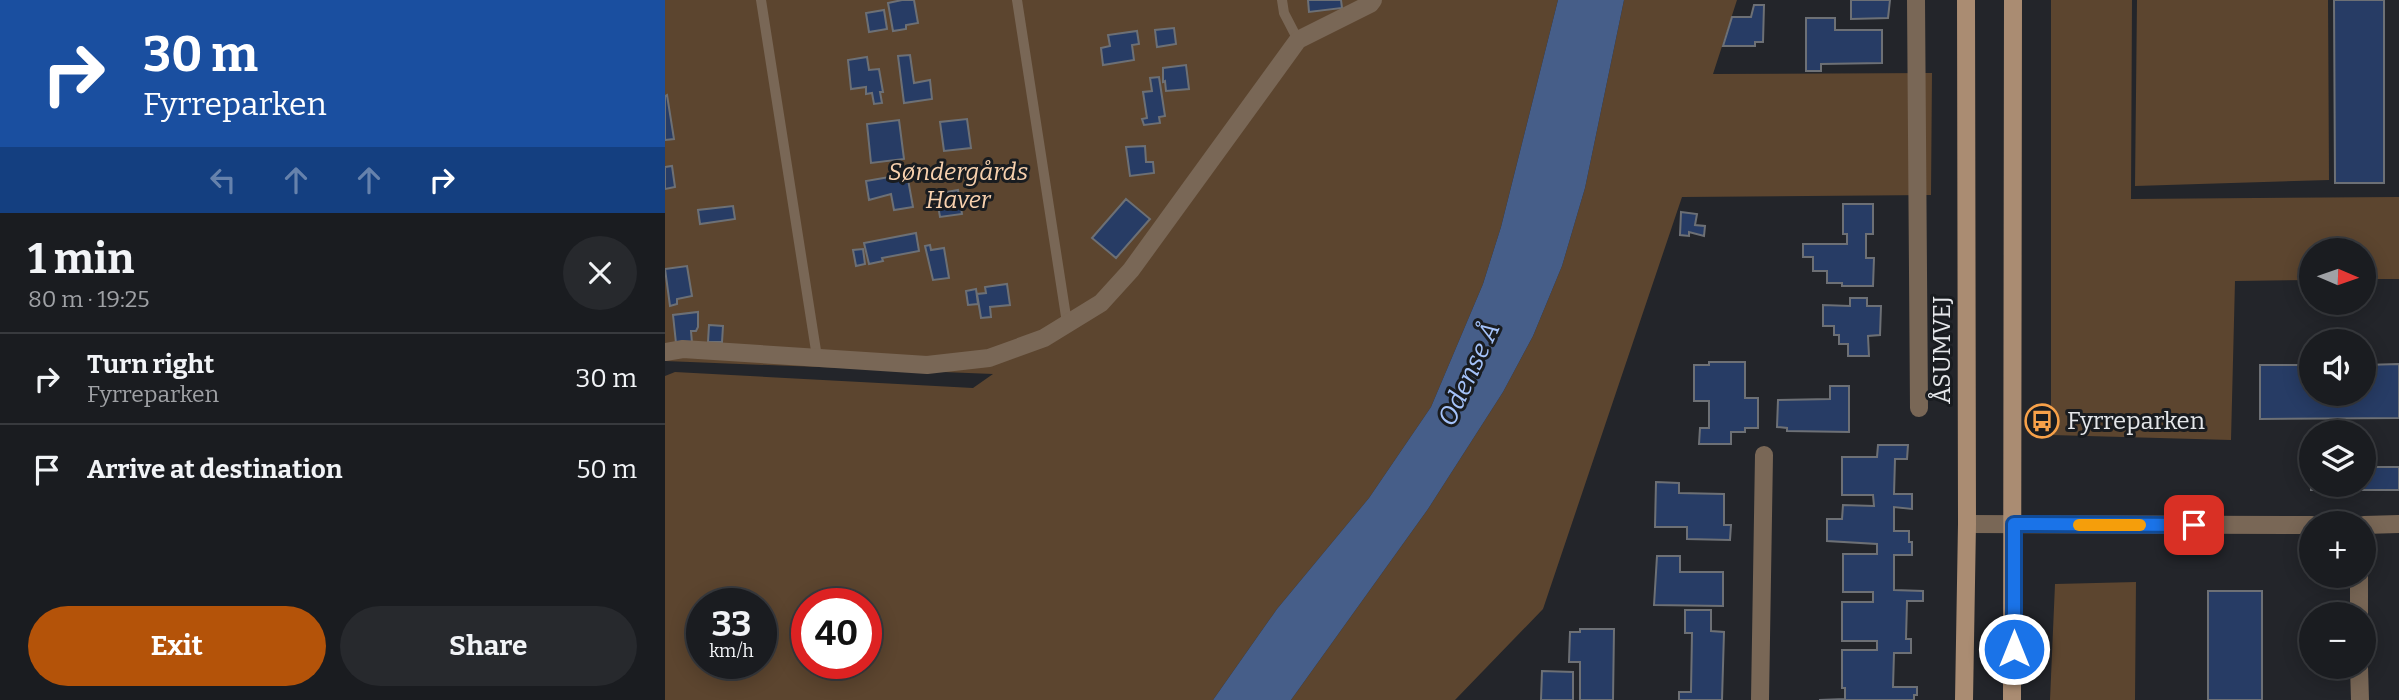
<!DOCTYPE html>
<meta charset="utf-8">
<style>
body{margin:0;font-family:Bitter,serif;background:#27292d;color:#f1f3f6;height:100vh;display:flex;flex-direction:column;font-size:26px;white-space:nowrap}
*{box-sizing:border-box;margin:0}
p{font-size:23px;color:#9fa1a5}
.icon{flex:none;width:38px;height:38px;fill:none;stroke:currentColor;stroke-width:2;stroke-linecap:round;stroke-linejoin:round}
.map{position:relative;flex:1;overflow:hidden}
.side{display:flex;flex-direction:column;background:#1a1c20;width:665px}
.side>*{flex:none}
.top-card{background:#1a4fa0;color:#fff;overflow:hidden}
.needle{width:46px;rotate:92deg}
.fabs{position:absolute;left:1634px;top:238px;display:grid;gap:14px}
.fabs a{display:grid;place-items:center;width:77px;height:77px;border-radius:50%;background:#1a1c20;box-shadow:0 4px 18px #0003,0 0 0 2px #383a3e;font-size:35px}
.speed{position:absolute;left:21px;top:588px;display:flex;gap:14px;font-size:35px;font-weight:700;text-align:center}
.speed>*{display:grid;place-content:center;width:91px;height:91px;border-radius:50%;background:#1a1c20;box-shadow:0 4px 18px #0003,0 0 0 2px #383a3e;line-height:1}
.speed small{font-size:18px;font-weight:400}
.speed .limit{border:10px solid #d22;background:#fff;color:#111}
.pin{position:absolute;display:grid;place-items:center;width:60px;height:60px;color:#fff;margin:-30px;border-radius:14px;box-shadow:0 4px 10px #0006}
.me{position:absolute;width:77px;margin:-38px;rotate:0deg;stroke-linejoin:round;filter:drop-shadow(0 0 5px #0008)}
.turn{display:flex;align-items:center;gap:24px;height:147px;padding:0 28px;font-size:32px}
.turn .icon{width:91px;height:91px;stroke-width:2.5}
.turn b{display:block;font-size:49px;line-height:60px}
.lanes{display:flex;align-items:center;height:66px;padding:0 28px;background:#0003;justify-content:center;gap:35px;direction:ltr}
.lanes .off{opacity:.35}
.round{display:grid;place-items:center;flex:none;width:74px;height:74px;border-radius:37px;background:#27292d}
.overview{display:flex;align-items:center;justify-content:space-between;height:119px;padding:0 28px}
h1{font-size:42px;font-weight:700;line-height:52px}
.action{display:flex;gap:14px;margin-top:auto;padding:14px 28px}
.action a{flex:1;height:80px;border-radius:42px;background:#b45309;color:#fff;font-size:28px;font-weight:700;line-height:80px;text-align:center}
.action a+a{background:#27292d;color:#f1f3f6}
ul{padding:0;list-style:none}
li{display:flex;align-items:center;gap:21px;height:91px;padding:0 28px;border-top:2px solid #383a3e}
li div{flex:1}
li b{display:block;font-size:26px}
li em{font-style:normal}
main{display:flex;flex:1;min-height:0}
.map>svg:first-child{display:block}
.green{fill:#5c452f;fill-rule:evenodd}
.water{fill:#465e89}
.building{fill:#273c65;stroke:#6d7075;stroke-width:2}
.lines{fill:none;stroke-linecap:round;stroke-linejoin:round}
.lane{stroke:#796756;stroke-width:10}
.street{stroke:#796756;stroke-width:18}
.secondary{stroke:#aa8c72;stroke-width:18}
.route-casing{stroke:#114b97;stroke-width:18}
.route{stroke:#1a73e8;stroke-width:12}
.slow{stroke:#f59e0b;stroke-width:12}
.labels{text-anchor:middle;dominant-baseline:central;stroke-width:6;stroke-linejoin:round;paint-order:stroke}
.park-label{font-size:24px;font-style:italic;fill:#f8d1ae;stroke:#191c20}
.street-label{font-size:24px;fill:#e5e7ea;stroke:#191c20}
.poi-label{font-size:24px;fill:#e5e7ea;stroke:#191c20;text-anchor:start}
.water-label{font-size:26px;font-style:italic;fill:#a5c3fa;stroke:#191c20}
</style>
<main>
<section class="side">
<div class="top-card">
<div class="turn"><svg class="icon" aria-label="right" viewBox="0 0 24 24"><path d="M7 20v-9h11M14 6l5 5-5 5"/></svg><div><b>30 m</b>Fyrreparken</div></div>
<div class="lanes"><svg class="icon off" aria-label="left" viewBox="0 0 24 24"><path d="M17 20v-9H6M10 6l-5 5 5 5"/></svg><svg class="icon off" aria-label="ahead" viewBox="0 0 24 24"><path d="M12 20V5M6 11l6-6 6 6"/></svg><svg class="icon off" aria-label="ahead" viewBox="0 0 24 24"><path d="M12 20V5M6 11l6-6 6 6"/></svg><svg class="icon" aria-label="right" viewBox="0 0 24 24"><path d="M7 20v-9h11M14 6l5 5-5 5"/></svg></div>
</div>
<div class="overview"><div><h1>1 min</h1><p>80 m · 19:25</p></div><a class="round"><svg class="icon" aria-label="close" viewBox="0 0 24 24"><path d="M6 6l12 12M18 6L6 18"/></svg></a></div>
<ul>
<li><svg class="icon" aria-label="right" viewBox="0 0 24 24"><path d="M7 20v-9h11M14 6l5 5-5 5"/></svg><div><b>Turn right</b><p>Fyrreparken</p></div><em>30 m</em></li>
<li><svg class="icon" aria-label="arrive" viewBox="0 0 24 24"><path d="M6 21V4h12l-3 4 3 4H6"/></svg><div><b>Arrive at destination</b></div><em>50 m</em></li>
</ul>
<div class="action"><a>Exit</a><a>Share</a></div>
</section>
<div class="map">
<svg width="1734" height="700" viewBox="0 0 1734 700">
<rect width="100%" height="100%" fill="#23252a"/>
<!-- green -->
<path class="green" d="M 0,0 L 893,0 L 836,227 L 818,284 L 766,407 L 704,498 L 612,609 L 548,700 L 0,700 L 0,376 L 10,372 L 308,388 L 328,374 L 0,361 ZM 37,604 L 96,604 L 96,663 L 37,663 ZM 142,604 L 201,604 L 201,663 L 142,663 Z
M 959,0 L 1072,0 L 1048,74 L 1267,73 L 1266,195 L 1017,197 L 878,609 L 790,700 L 626,700 L 763,509 L 838,392 L 868,336 L 897,266 L 920,188 Z
M 1386,0 L 1467,0 L 1466,199 L 1734,197 L 1734,279 L 1699,279 L 1699,250 L 1647,250 L 1647,280 L 1570,281 L 1566,440 L 1386,435 Z
M 1472,0 L 1663,0 L 1664,180 L 1470,186 Z
M 1471,582 L 1470,700 L 1385,700 L 1390,584 Z"/>
<!-- water -->
<path class="water" d="M 893,0 L 959,0 L 920,188 L 897,266 L 868,336 L 838,392 L 763,509 L 626,700 L 548,700 L 612,609 L 704,498 L 766,407 L 818,284 L 836,227 Z"/>
<!-- building -->
<path class="building" d="M 237,0 L 249,0 L 253,23 L 241,25 L 241,29 L 228,31 L 223,3 Z
M 643,0 L 676,0 L 677,8 L 644,12 Z
M 1186,0 L 1225,0 L 1223,18 L 1186,19 Z
M 1669,0 L 1719,0 L 1719,183 L 1670,183 Z
M 1089,5 L 1099,5 L 1098,42 L 1090,42 L 1090,46 L 1058,46 L 1067,17 L 1086,17 Z
M 219,10 L 222,29 L 204,32 L 201,13 Z
M 1141,18 L 1170,18 L 1170,30 L 1217,30 L 1217,63 L 1156,64 L 1156,71 L 1141,71 Z
M 509,28 L 511,44 L 492,47 L 490,30 Z
M 472,31 L 474,44 L 467,45 L 469,60 L 438,65 L 436,48 L 445,46 L 443,35 Z
M 245,55 L 249,83 L 265,80 L 267,99 L 239,103 L 233,56 Z
M 202,57 L 204,70 L 214,69 L 218,92 L 215,92 L 217,103 L 209,104 L 207,93 L 201,94 L 201,87 L 186,89 L 183,60 Z
M 521,65 L 524,89 L 501,91 L 500,81 L 498,82 L 498,68 Z
M 494,77 L 500,116 L 494,117 L 495,123 L 479,125 L 477,119 L 482,118 L 478,92 L 487,91 L 485,78 Z
M 2,95 L 9,139 L 0,140 L 0,96 Z
M 302,119 L 306,148 L 279,151 L 275,122 Z
M 234,120 L 239,159 L 206,163 L 202,124 Z
M 480,146 L 481,162 L 488,162 L 489,173 L 465,176 L 461,147 Z
M 7,166 L 10,187 L 0,189 L 0,167 Z
M 242,174 L 248,207 L 229,210 L 226,194 L 204,200 L 201,181 Z
M 293,190 L 297,214 L 275,217 L 271,194 Z
M 461,199 L 485,219 L 451,258 L 427,238 Z
M 1178,204 L 1208,204 L 1208,234 L 1201,234 L 1201,258 L 1209,258 L 1208,286 L 1177,286 L 1177,283 L 1162,283 L 1162,271 L 1148,271 L 1148,257 L 1138,257 L 1138,244 L 1182,244 L 1182,234 L 1178,234 Z
M 68,206 L 70,219 L 35,224 L 33,210 Z
M 1016,212 L 1032,214 L 1030,225 L 1040,226 L 1039,236 L 1024,232 L 1024,236 L 1015,235 Z
M 251,233 L 254,251 L 217,258 L 218,261 L 204,264 L 199,243 Z
M 265,245 L 266,250 L 279,248 L 284,278 L 268,280 L 260,246 Z
M 198,249 L 200,264 L 191,266 L 188,250 Z
M 22,266 L 27,296 L 12,299 L 12,304 L 5,306 L 0,269 Z
M 342,284 L 345,305 L 325,307 L 326,317 L 316,318 L 312,294 L 321,293 L 320,287 Z
M 311,289 L 313,304 L 303,305 L 301,291 Z
M 1185,298 L 1202,298 L 1202,306 L 1216,306 L 1215,335 L 1203,336 L 1204,356 L 1183,356 L 1183,344 L 1174,344 L 1174,335 L 1169,335 L 1169,326 L 1158,326 L 1158,305 L 1185,306 Z
M 33,312 L 33,327 L 31,331 L 26,331 L 27,343 L 11,343 L 8,315 Z
M 44,325 L 58,326 L 57,342 L 43,342 Z
M 1044,362 L 1080,362 L 1080,398 L 1093,398 L 1093,428 L 1080,428 L 1080,432 L 1066,432 L 1066,444 L 1034,444 L 1035,428 L 1044,428 L 1044,401 L 1029,401 L 1029,365 L 1044,365 Z
M 1734,364 L 1734,418 L 1595,419 L 1595,365 L 1647,365 L 1647,394 L 1699,394 L 1699,365 Z
M 1165,386 L 1184,386 L 1184,432 L 1122,431 L 1122,428 L 1112,427 L 1113,400 L 1165,399 Z
M 1213,445 L 1243,445 L 1242,459 L 1230,459 L 1229,494 L 1247,494 L 1247,509 L 1229,507 L 1229,531 L 1244,531 L 1244,542 L 1247,542 L 1247,555 L 1229,555 L 1229,590 L 1258,591 L 1258,601 L 1242,601 L 1241,639 L 1246,639 L 1246,653 L 1229,653 L 1228,687 L 1252,687 L 1252,695 L 1249,695 L 1249,700 L 1154,700 L 1180,699 L 1180,688 L 1177,688 L 1177,650 L 1212,650 L 1212,641 L 1177,641 L 1177,602 L 1208,602 L 1208,592 L 1178,592 L 1178,554 L 1212,554 L 1212,544 L 1162,541 L 1162,519 L 1177,519 L 1178,505 L 1209,506 L 1208,495 L 1177,495 L 1177,457 L 1212,457 Z
M 1699,467 L 1734,467 L 1734,490 L 1646,490 L 1645,468 L 1647,485 L 1699,485 Z
M 991,482 L 1014,483 L 1014,493 L 1059,494 L 1059,525 L 1066,525 L 1065,540 L 1022,539 L 1022,527 L 990,527 Z
M 992,556 L 1015,556 L 1015,572 L 1058,572 L 1058,606 L 989,605 Z
M 1543,591 L 1597,591 L 1597,700 L 1543,700 Z
M 1020,610 L 1046,610 L 1046,631 L 1059,632 L 1057,700 L 1014,700 L 1014,692 L 1026,692 L 1027,633 L 1020,633 Z
M 915,629 L 949,629 L 948,700 L 915,700 L 915,662 L 904,662 L 905,632 L 915,632 Z
M 877,671 L 908,672 L 908,700 L 876,700 Z"/>
<g class="lines">
<!-- lane -->
<path class="lane" d="M 96,0 L 152,357
M 352,0 L 402,323
M 617,0 L 619,13 L 633,40"/>
<!-- street -->
<path class="street" d="M 1251,0 L 1254,408
M 0,352 L 18,349 L 262,365 L 324,358 L 379,338 L 436,303 L 466,270 L 633,40 L 705,4 L 708,0
M 1302,524 L 1647,525
M 1699,525 L 1734,524
M 1694,576 L 1694,614
M 1694,667 L 1695,700
M 1095,700 L 1099,455"/>
<!-- secondary -->
<path class="secondary" d="M 1299,700 L 1302,524 L 1301,0
M 1347,700 L 1348,0"/>
</g>
<g class="lines">
<defs>
<path id="route" d="M 1349,649 L 1349,524 L 1529,525"/>
</defs>
<!-- route casing -->
<use href="#route" class="route-casing"/>
<!-- route -->
<use href="#route" class="route"/>
<!-- slow -->
<path class="slow" d="M 1414,525 L 1475,525"/>
</g>
<!-- icons -->
<defs>
<symbol id="bus-ring" viewBox="-11 -11 22 22"><circle r="9.5" fill="#191c20" stroke="#f7a149" stroke-width="1.5"/><path d="M-5-6H5V4H4V6H2V4H-2V6H-4V4H-5ZM-3.5-4V0h7V-4ZM-3.5 1.2v1.5H-2V1.2ZM2 1.2v1.5H3.5V1.2Z" fill="#f7a149"/></symbol>
</defs>
<g fill-rule="evenodd">
<use href="#bus-ring" x="1358" y="402" width="38" height="38"/>
</g>
<g class="labels">
<!-- park labels -->
<g class="park-label">
<text x="293" y="172">Søndergårds<tspan x="293" dy="28">Haver</tspan></text>
</g>
<!-- street labels -->
<g class="street-label">
<text transform="translate(1277 350) rotate(-90)">ÅSUMVEJ</text>
</g>
<!-- poi labels -->
<g class="poi-label">
<text x="1402" y="421">Fyrreparken</text>
</g>
<!-- water labels -->
<g class="water-label">
<text transform="translate(804 374) rotate(-65)">Odense Å</text>
</g>
</g>
</svg>
<div class="fabs">
<a><svg class="needle" viewBox="-14 -14 28 28"><path d="M0-13l5 13h-10z" fill="#e53935"/><path d="M0 13l5-13h-10z" fill="#9fa1a5"/></svg></a>
<a><svg class="icon" aria-label="sound" viewBox="0 0 24 24"><path d="M4 9h4l5-4v14l-5-4H4zM17 9q2 3 0 6"/></svg></a>
<a><svg class="icon" aria-label="layers" viewBox="0 0 24 24"><path d="M12 4l9 5-9 5-9-5zM3 14l9 5 9-5"/></svg></a>
<a>+</a>
<a>−</a>
</div>
<div class="speed"><div>33<small>km/h</small></div><div class="limit">40</div></div>
<div class="pin" style="left:1529px;top:525px;background:#d93025"><svg class="icon" aria-label="arrive" viewBox="0 0 24 24"><path d="M6 21V4h12l-3 4 3 4H6"/></svg></div>
<svg class="me" style="left:1349px;top:649px" viewBox="-20 -20 40 40"><circle r="17" fill="#1a73e8" stroke="#fff" stroke-width="3"/><path d="M0-11L8 9 0 5-8 9z" fill="#fff"/></svg>
</div>
</main>
